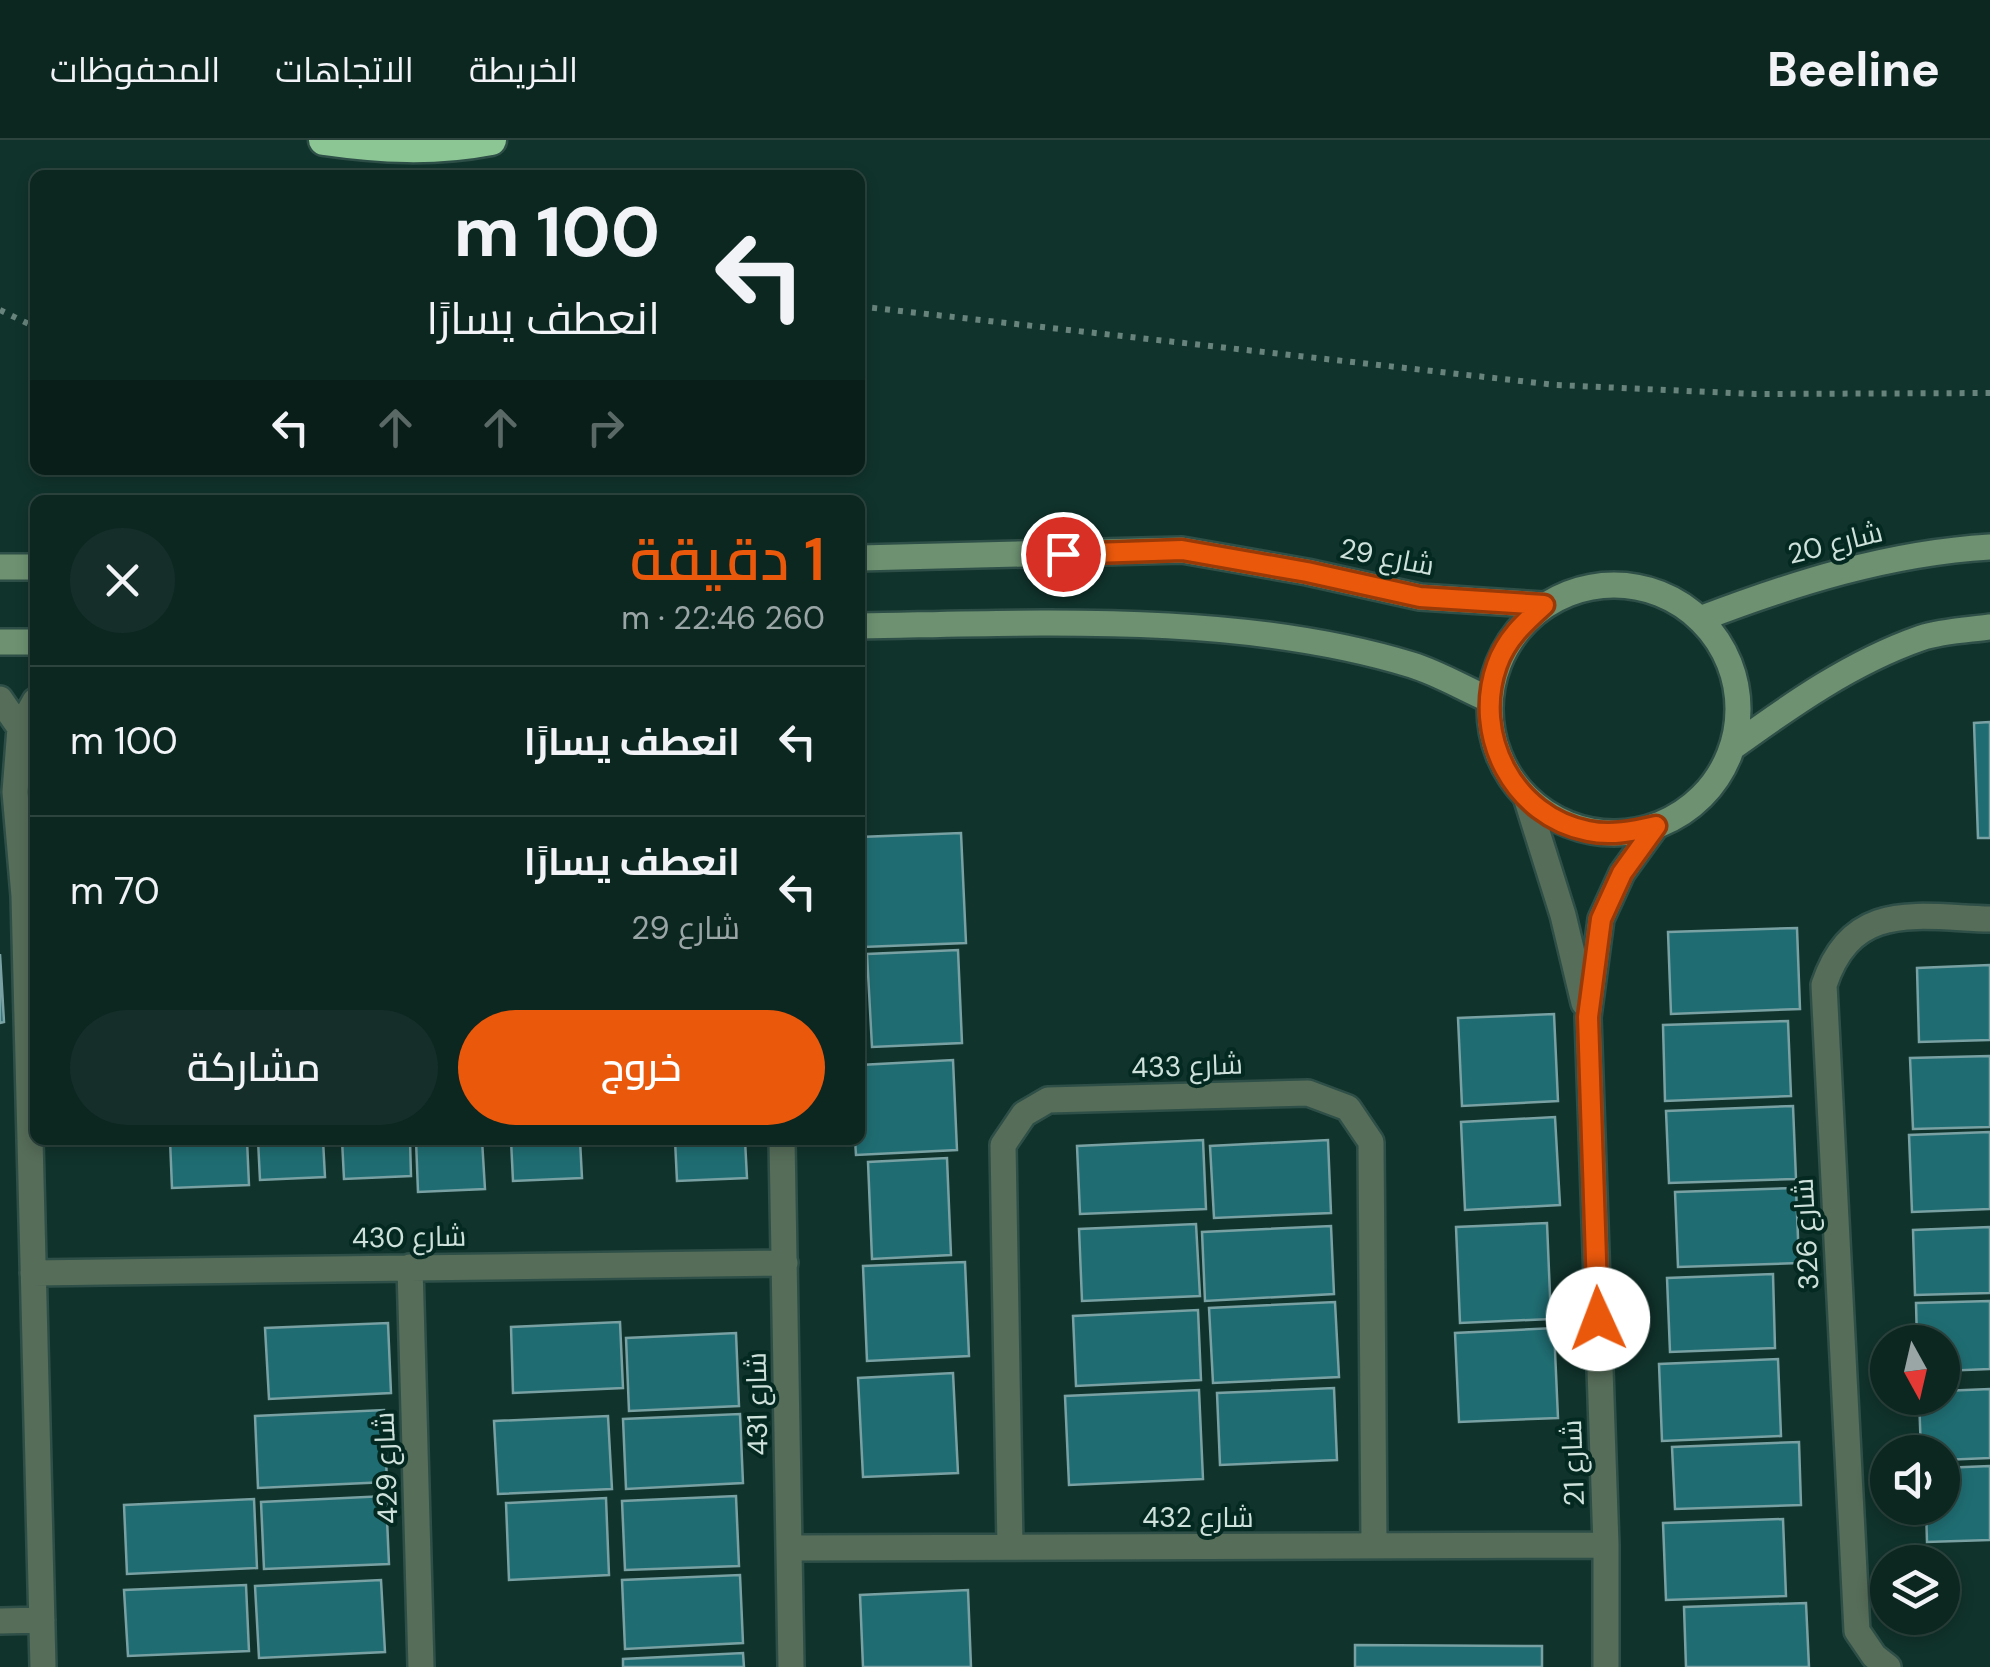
<!DOCTYPE html>
<html lang="ar">
<meta charset="utf-8">
<style>
body{margin:0;font-family:"DM Sans",Cairo,sans-serif;background:#152e29;color:#f1f3f6;direction:rtl;height:100vh;display:flex;flex-direction:column;font-size:38px;white-space:nowrap}
*{box-sizing:border-box;margin:0}
p{font-size:32px;color:#9aa5a5}
.icon{flex:none;width:55px;height:55px;fill:none;stroke:currentColor;stroke-width:2;stroke-linecap:round;stroke-linejoin:round}
.map{position:relative;flex:1;overflow:hidden;direction:ltr}
.panel{position:absolute;left:30px;top:355px;width:835px;height:650px;display:flex;flex-direction:column;background:#0c2620;border-radius:15px;box-shadow:0 5px 15px #0003,0 0 0 2px #2c433e;direction:rtl}
.panel>*{flex:none}
.hud{position:absolute;left:30px;top:30px;width:835px;height:305px;border-radius:15px;box-shadow:0 5px 15px #0003,0 0 0 2px #2c433e;direction:rtl;background:#0c2620;color:#f1f3f6;overflow:hidden}
.needle{width:65px;rotate:172deg}
.controls{position:absolute;left:1870px;top:1185px;display:grid;gap:20px}
.controls a{display:grid;place-items:center;width:90px;height:90px;border-radius:50%;background:#0c2620;box-shadow:0 5px 15px #0003,0 0 0 2px #2c433e;font-size:50px}
.pin{position:absolute;display:grid;place-items:center;width:85px;height:85px;color:#fff;margin:-42px;border:5px solid #fff;border-radius:50%;box-shadow:0 2px 10px #0007}
.me{position:absolute;width:110px;margin:-55px;rotate:358deg;stroke-linejoin:round;filter:drop-shadow(0 0 8px #0008)}
.turn{display:flex;align-items:center;gap:35px;height:210px;padding:0 40px;font-size:45px}
.turn .icon{width:130px;height:130px;stroke-width:2.5}
.turn b{display:block;font-size:70px;line-height:85px}
.lanes{display:flex;align-items:center;height:95px;padding:0 40px;background:#0003;justify-content:center;gap:50px;direction:ltr}
.lanes .off{opacity:.35}
.round{display:grid;place-items:center;flex:none;width:105px;height:105px;border-radius:52px;background:#152e29}
.overview{display:flex;align-items:center;justify-content:space-between;height:170px;padding:0 40px}
h1{font-size:60px;font-weight:600;line-height:75px;color:#ea580c}
.action{display:flex;gap:20px;margin-top:auto;padding:20px 40px}
.action a{flex:1;height:115px;border-radius:60px;background:#ea580c;color:#fff;font-size:40px;font-weight:600;line-height:115px;text-align:center}
.action a+a{background:#152e29;color:#f1f3f6}
ul{padding:0;list-style:none}
li{display:flex;align-items:center;gap:30px;height:150px;padding:0 40px;border-top:2px solid #2c433e}
li div{flex:1}
li b{display:block;font-size:38px}
li em{font-style:normal}
header{display:flex;align-items:center;gap:60px;box-sizing:border-box;height:140px;padding:0 50px;background:#0c2620;border-bottom:2px solid #2c433e}
header strong{font-size:48px}
nav{display:flex;gap:55px;margin-inline-start:auto;font-size:35px}
.map>svg:first-child{display:block}
.building{fill:#1f6d72;stroke:#79a1a4;stroke-width:2.5}
.lines{fill:none;stroke-linecap:round;stroke-linejoin:round}
.street-casing{stroke:#2e4f47;stroke-width:30}
.secondary-casing{stroke:#2e4f47;stroke-width:30}
.highway-casing{stroke:#2e4f47;stroke-width:35}
.path{stroke:#67837c;stroke-width:6;stroke-dasharray:5 8;stroke-linecap:butt}
.street{stroke:#566d59;stroke-width:25}
.secondary{stroke:#6d9171;stroke-width:25}
.highway{stroke:#8dc695;stroke-width:30}
.route-casing{stroke:#983908;stroke-width:25}
.route{stroke:#ea580c;stroke-width:18}
.labels{text-anchor:middle;dominant-baseline:central;stroke-width:8;stroke-linejoin:round;paint-order:stroke}
.street-label{font-size:28px;fill:#cee1db;stroke:#042921}
</style>
<header>
<strong>Beeline</strong>
<nav><a>الخريطة</a><a>الاتجاهات</a><a>المحفوظات</a></nav>
</header>
<div class="map">
<svg width="1990" height="1527" viewBox="0 0 1990 1527">
<rect width="100%" height="100%" fill="#10332b"/>
<!-- building -->
<path class="building" d="M 1990,582 L 1990,698 L 1978,698 L 1974,583 Z
M 961,693 L 966,803 L 863,807 L 860,697 Z
M 1797,788 L 1800,869 L 1671,874 L 1668,792 Z
M 958,810 L 962,903 L 872,907 L 867,814 Z
M 0,814 L 4,882 L 0,883 Z
M 1990,825 L 1990,900 L 1919,902 L 1917,828 Z
M 1554,874 L 1558,961 L 1462,966 L 1458,878 Z
M 1788,881 L 1791,956 L 1665,961 L 1663,885 Z
M 1990,916 L 1990,987 L 1913,989 L 1910,918 Z
M 953,920 L 957,1010 L 856,1015 L 855,1000 L 860,1000 L 860,925 Z
M 1793,966 L 1796,1039 L 1669,1043 L 1666,971 Z
M 1555,977 L 1560,1065 L 1465,1070 L 1461,982 Z
M 1990,992 L 1990,1069 L 1912,1072 L 1909,995 Z
M 170,1000 L 247,1000 L 249,1045 L 172,1048 Z
M 258,1000 L 323,1000 L 325,1037 L 260,1040 Z
M 342,1000 L 410,1000 L 411,1036 L 344,1039 Z
M 416,1000 L 482,1000 L 485,1049 L 418,1052 Z
M 511,1000 L 580,1000 L 582,1038 L 513,1041 Z
M 675,1000 L 745,1000 L 747,1038 L 677,1041 Z
M 1203,1000 L 1206,1069 L 1080,1074 L 1077,1006 Z
M 1328,1000 L 1331,1073 L 1214,1078 L 1210,1006 Z
M 947,1018 L 951,1115 L 872,1119 L 868,1022 Z
M 1796,1048 L 1799,1123 L 1678,1127 L 1675,1052 Z
M 1547,1083 L 1551,1179 L 1460,1183 L 1456,1087 Z
M 1196,1084 L 1200,1156 L 1082,1161 L 1079,1089 Z
M 1331,1086 L 1334,1154 L 1205,1161 L 1202,1092 Z
M 1990,1087 L 1990,1153 L 1915,1155 L 1913,1090 Z
M 965,1122 L 969,1216 L 867,1221 L 863,1126 Z
M 1773,1134 L 1775,1208 L 1670,1212 L 1667,1138 Z
M 1990,1161 L 1990,1229 L 1942,1231 L 1942,1202 L 1917,1202 L 1916,1163 Z
M 1335,1162 L 1339,1237 L 1213,1243 L 1209,1168 Z
M 1198,1170 L 1201,1240 L 1076,1246 L 1073,1176 Z
M 620,1182 L 623,1248 L 513,1253 L 511,1187 Z
M 388,1183 L 391,1253 L 269,1259 L 265,1188 Z
M 1554,1188 L 1558,1278 L 1459,1282 L 1455,1193 Z
M 736,1193 L 739,1266 L 629,1271 L 626,1198 Z
M 1778,1219 L 1781,1296 L 1662,1301 L 1659,1224 Z
M 953,1233 L 958,1333 L 863,1337 L 858,1238 Z
M 1334,1248 L 1337,1320 L 1220,1325 L 1217,1253 Z
M 1990,1249 L 1990,1318 L 1942,1320 L 1942,1312 L 1921,1312 L 1919,1258 L 1942,1258 L 1942,1251 Z
M 1199,1250 L 1203,1339 L 1069,1345 L 1065,1256 Z
M 384,1270 L 387,1342 L 258,1348 L 255,1276 Z
M 740,1274 L 743,1343 L 626,1349 L 623,1279 Z
M 608,1276 L 612,1349 L 498,1354 L 494,1281 Z
M 1799,1302 L 1801,1365 L 1675,1369 L 1672,1307 Z
M 1990,1326 L 1990,1400 L 1927,1402 L 1926,1368 L 1942,1368 L 1942,1328 Z
M 386,1356 L 389,1424 L 264,1429 L 261,1362 Z
M 736,1356 L 739,1426 L 625,1430 L 622,1361 Z
M 606,1358 L 609,1435 L 509,1440 L 506,1363 Z
M 254,1359 L 257,1428 L 127,1434 L 124,1365 Z
M 1783,1379 L 1786,1456 L 1666,1460 L 1663,1383 Z
M 740,1435 L 743,1503 L 625,1509 L 622,1440 Z
M 381,1440 L 385,1512 L 259,1518 L 255,1446 Z
M 246,1445 L 249,1511 L 128,1516 L 124,1450 Z
M 968,1450 L 971,1527 L 863,1527 L 860,1455 Z
M 1806,1463 L 1809,1527 L 1686,1527 L 1684,1467 Z
M 1355,1505 L 1542,1506 L 1542,1527 L 1355,1527 Z
M 743,1513 L 744,1527 L 623,1527 L 623,1519 Z"/>
<g class="lines">
<defs>
<path id="street" d="M 0,559 L 20,588
M 35,561 L 20,588 L 15,652 L 24,756 L 43,1527
M 1527,660 L 1563,775 L 1584,863
M 782,1000 L 791,1527
M 410,1127 L 421,1527
M 33,1133 L 785,1123
M 1010,1407 L 1003,1005 L 1024,974 L 1048,960 L 1308,953 L 1348,968 L 1371,1002 L 1374,1406
M 790,1408 L 1606,1405
M 0,1481 L 42,1480
M 1606,1527 L 1606,1405 L 1588,877 L 1601,779 L 1622,733 L 1656,686
M 1888,1527 L 1874,1516 L 1857,1491 L 1824,845 C 1852,760 1916,777 1990,779"/>
<path id="secondary" d="M 860,418 L 1182,410 L 1307,432 L 1420,457 L 1544,465
M 0,427 L 35,427
M1490 569a124 124 0 1 1 248 0a124 124 0 1 1-248 0Z
M 1700,479 C 1794,443 1889,413 1990,407
M 860,486 C 1039,483 1239,472 1412,525 C 1438,533 1463,548 1488,559
M 0,502 L 35,502
M 1733,607 C 1791,565 1852,522 1921,498 C 1942,491 1968,490 1990,487"/>
<path id="highway" d="M 324,0 C 380,8 434,11 491,0"/>
</defs>
<!-- street casing -->
<use href="#street" class="street-casing"/>
<!-- secondary casing -->
<use href="#secondary" class="secondary-casing"/>
<!-- highway casing -->
<use href="#highway" class="highway-casing"/>
<!-- path -->
<path class="path" d="M 0,170 L 35,187
M 860,170 L 865,167 L 1556,245 L 1755,254 L 1990,253"/>
<!-- street -->
<use href="#street" class="street"/>
<!-- secondary -->
<use href="#secondary" class="secondary"/>
<!-- highway -->
<use href="#highway" class="highway"/>
</g>
<g class="lines">
<defs>
<path id="route" d="M 1063,414 L 1182,410 L 1307,432 L 1420,457 L 1544,465 C 1525,482 1506,499 1497,525 C 1472,595 1513,676 1588,691 C 1611,696 1634,691 1656,686 L 1622,733 L 1601,779 L 1588,877 L 1598,1179"/>
</defs>
<!-- route casing -->
<use href="#route" class="route-casing"/>
<!-- route -->
<use href="#route" class="route"/>
</g>
<g class="labels">
<!-- street labels -->
<g class="street-label">
<text transform="translate(1835 403) rotate(-14)">شارع 20</text>
<text transform="translate(1387 417) rotate(11)">شارع 29</text>
<text transform="translate(1187 926) rotate(-2)">شارع 433</text>
<text transform="translate(1806 1094) rotate(-93)">شارع 326</text>
<text transform="translate(409 1097) rotate(-1)">شارع 430</text>
<text transform="translate(757 1264) rotate(-91)">شارع 431</text>
<text transform="translate(1573 1323) rotate(-92)">شارع 21</text>
<text transform="translate(386 1328) rotate(-92)">شارع 429</text>
<text x="1198" y="1377">شارع 432</text>
</g>
</g>
</svg>
<div class="controls">
<a><svg class="needle" viewBox="-14 -14 28 28"><path d="M0-13l5 13h-10z" fill="#e53935"/><path d="M0 13l5-13h-10z" fill="#9aa5a5"/></svg></a>
<a><svg class="icon" aria-label="sound" viewBox="0 0 24 24"><path d="M4 9h4l5-4v14l-5-4H4zM17 9q2 3 0 6"/></svg></a>
<a><svg class="icon" aria-label="layers" viewBox="0 0 24 24"><path d="M12 4l9 5-9 5-9-5zM3 14l9 5 9-5"/></svg></a>
</div>
<div class="pin" style="left:1063px;top:414px;background:#d93025"><svg class="icon" aria-label="arrive" viewBox="0 0 24 24"><path d="M6 21V4h12l-3 4 3 4H6"/></svg></div>
<svg class="me" style="left:1598px;top:1179px" viewBox="-20 -20 40 40"><circle r="19" fill="#fff"/><path d="M0-13L10 11 0 6-10 11z" fill="#ea580c"/></svg>
<div class="hud">
<div class="turn"><svg class="icon" aria-label="left" viewBox="0 0 24 24"><path d="M17 20v-9H6M10 6l-5 5 5 5"/></svg><div><b>100 m</b>انعطف يسارًا</div></div>
<div class="lanes"><svg class="icon" aria-label="left" viewBox="0 0 24 24"><path d="M17 20v-9H6M10 6l-5 5 5 5"/></svg><svg class="icon off" aria-label="ahead" viewBox="0 0 24 24"><path d="M12 20V5M6 11l6-6 6 6"/></svg><svg class="icon off" aria-label="ahead" viewBox="0 0 24 24"><path d="M12 20V5M6 11l6-6 6 6"/></svg><svg class="icon off" aria-label="right" viewBox="0 0 24 24"><path d="M7 20v-9h11M14 6l5 5-5 5"/></svg></div>
</div>
<section class="panel">
<div class="overview"><div><h1>1 دقيقة</h1><p>260 m · 22:46</p></div><a class="round"><svg class="icon" aria-label="close" viewBox="0 0 24 24"><path d="M6 6l12 12M18 6L6 18"/></svg></a></div>
<ul>
<li><svg class="icon" aria-label="left" viewBox="0 0 24 24"><path d="M17 20v-9H6M10 6l-5 5 5 5"/></svg><div><b>انعطف يسارًا</b></div><em>100 m</em></li>
<li><svg class="icon" aria-label="left" viewBox="0 0 24 24"><path d="M17 20v-9H6M10 6l-5 5 5 5"/></svg><div><b>انعطف يسارًا</b><p>شارع 29</p></div><em>70 m</em></li>
</ul>
<div class="action"><a>خروج</a><a>مشاركة</a></div>
</section>
</div>
